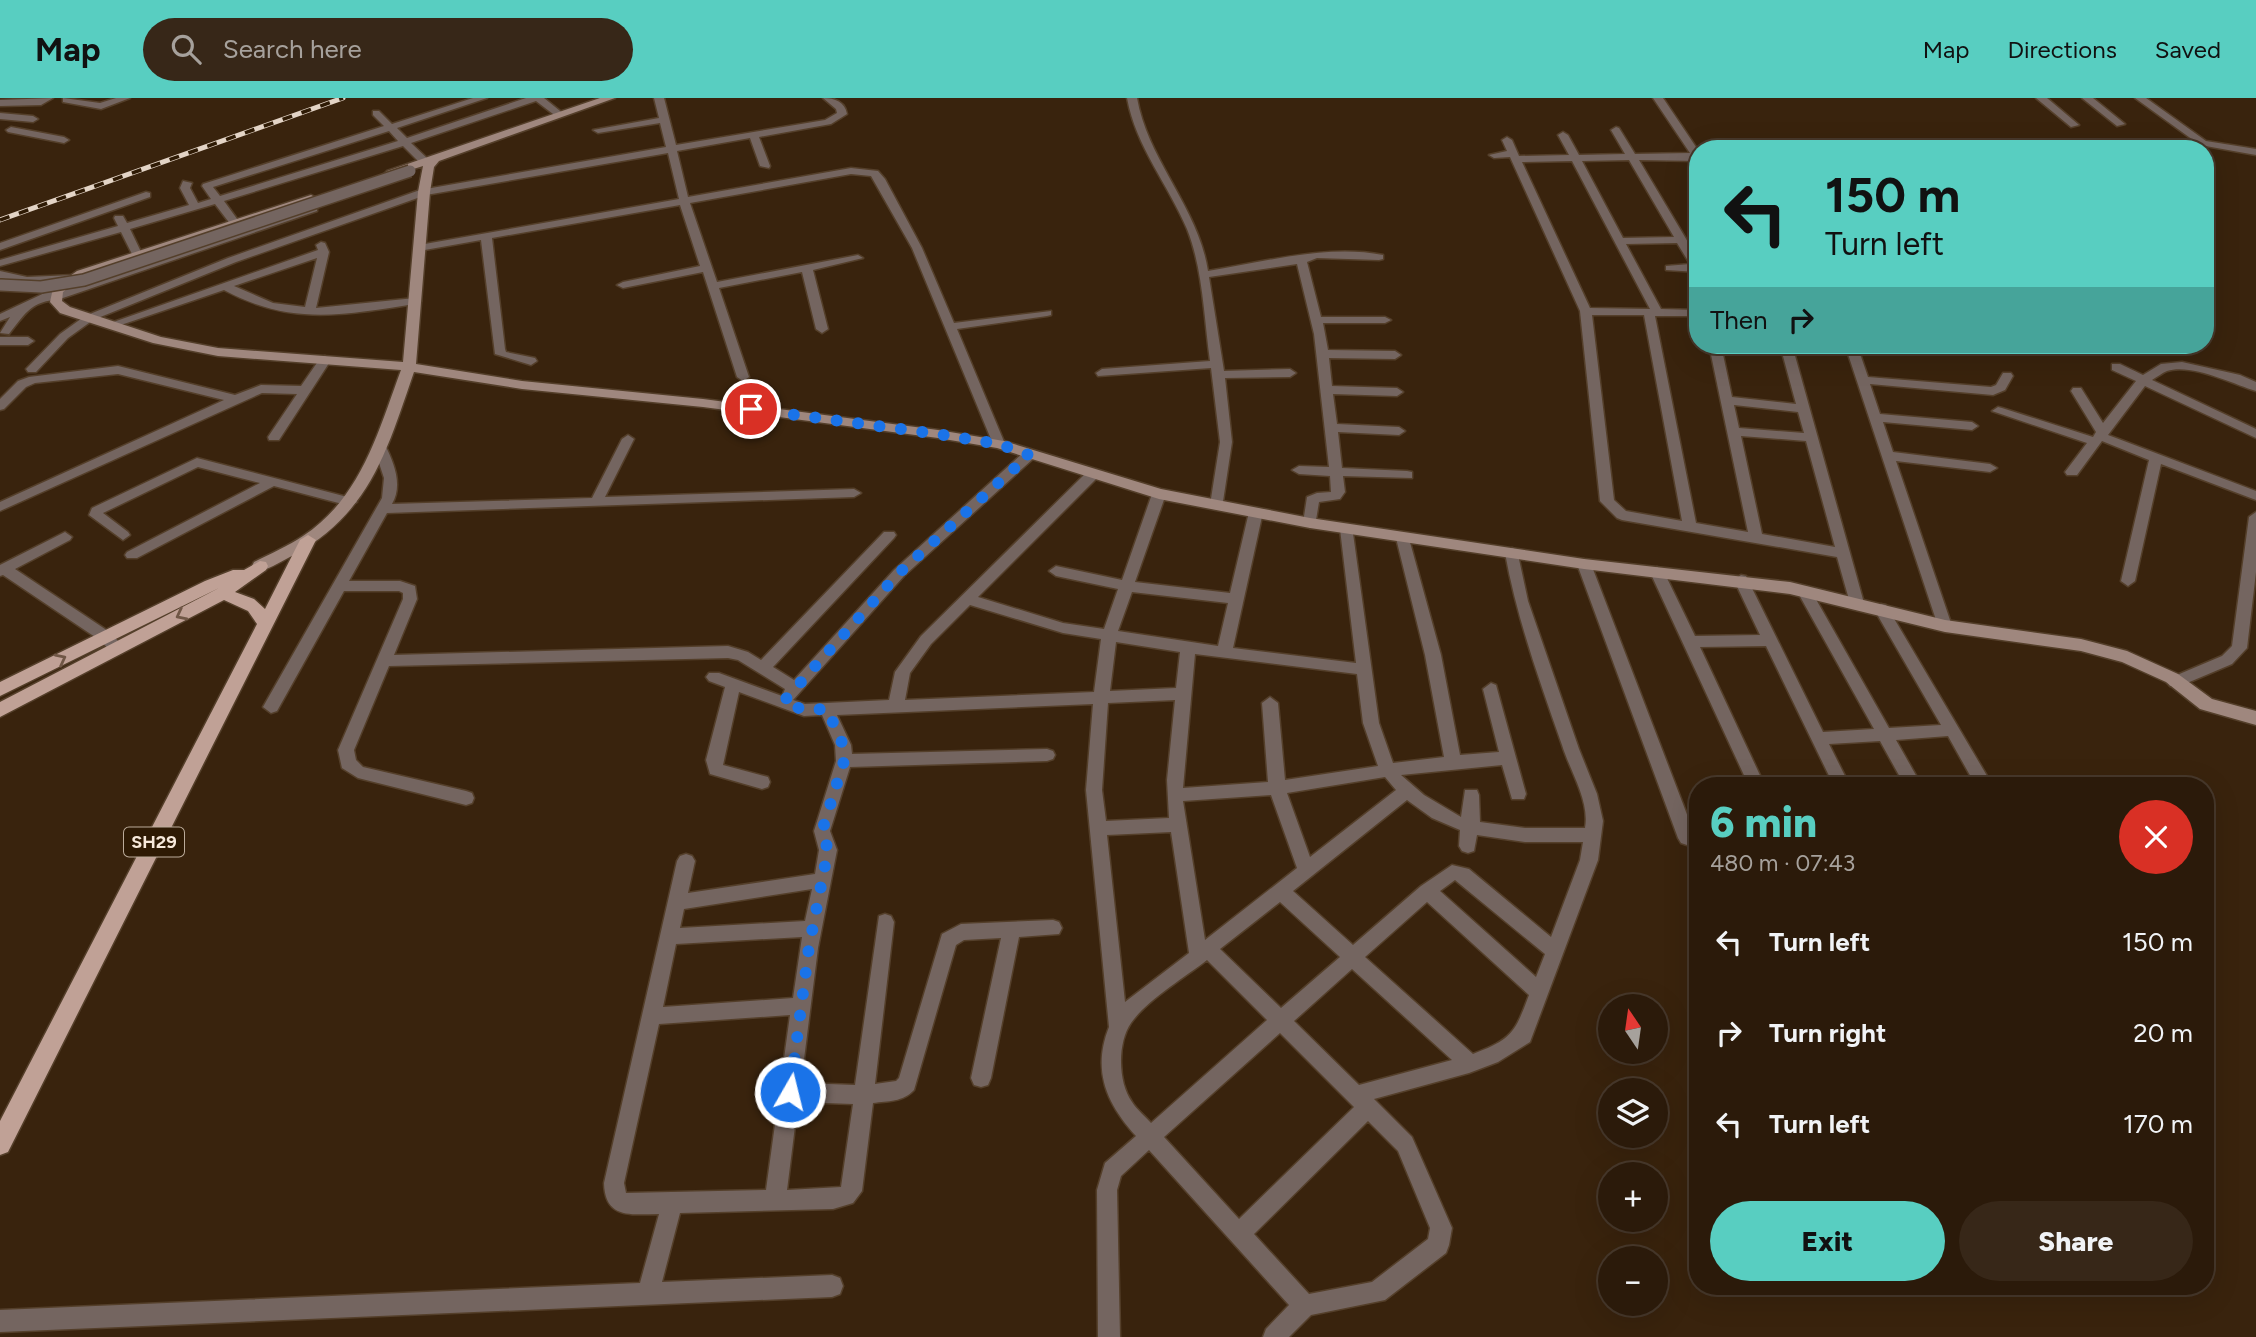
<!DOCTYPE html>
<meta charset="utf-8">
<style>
body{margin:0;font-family:Figtree,sans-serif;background:#372718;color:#f1f3f6;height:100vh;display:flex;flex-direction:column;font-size:26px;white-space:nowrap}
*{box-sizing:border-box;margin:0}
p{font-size:23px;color:#a6a19c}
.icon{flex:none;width:38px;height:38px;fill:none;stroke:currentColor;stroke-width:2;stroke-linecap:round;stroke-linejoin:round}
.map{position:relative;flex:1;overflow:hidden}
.side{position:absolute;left:1689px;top:679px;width:525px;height:518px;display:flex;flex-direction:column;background:#2b1a0a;border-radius:28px;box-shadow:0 7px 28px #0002,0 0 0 2px #47382b}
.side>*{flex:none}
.top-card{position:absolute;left:1689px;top:42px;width:525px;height:214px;border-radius:28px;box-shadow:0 7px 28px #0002,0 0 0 2px #47382b;background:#58cec1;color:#111;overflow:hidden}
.needle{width:46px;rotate:347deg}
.controls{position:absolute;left:1598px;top:896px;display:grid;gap:14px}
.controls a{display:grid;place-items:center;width:70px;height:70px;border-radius:50%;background:#2b1a0a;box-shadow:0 7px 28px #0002,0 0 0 2px #47382b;font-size:35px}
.pin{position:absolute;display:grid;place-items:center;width:60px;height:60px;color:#fff;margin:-30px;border:4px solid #fff;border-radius:50%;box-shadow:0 2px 7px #0007}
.me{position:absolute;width:77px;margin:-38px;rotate:8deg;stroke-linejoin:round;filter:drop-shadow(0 0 5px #0008)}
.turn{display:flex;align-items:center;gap:24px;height:147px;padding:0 21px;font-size:32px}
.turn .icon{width:91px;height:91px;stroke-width:2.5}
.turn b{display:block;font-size:49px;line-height:60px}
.then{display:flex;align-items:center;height:66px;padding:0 21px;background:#0003;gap:14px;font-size:26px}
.round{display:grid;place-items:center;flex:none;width:74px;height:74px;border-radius:37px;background:#372718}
.head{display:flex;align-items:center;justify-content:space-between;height:119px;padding:0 21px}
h1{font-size:42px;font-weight:800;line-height:52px;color:#58cec1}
.cta{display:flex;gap:14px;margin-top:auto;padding:14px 21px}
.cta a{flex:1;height:80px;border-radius:42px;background:#58cec1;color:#111;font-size:28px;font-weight:800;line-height:80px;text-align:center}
.cta a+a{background:#372718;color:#f1f3f6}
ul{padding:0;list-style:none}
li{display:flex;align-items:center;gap:21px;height:91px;padding:0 21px}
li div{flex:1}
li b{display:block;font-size:26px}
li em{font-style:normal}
header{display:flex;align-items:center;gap:42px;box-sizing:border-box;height:98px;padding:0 35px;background:#58cec1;color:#111}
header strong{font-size:33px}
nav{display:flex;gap:38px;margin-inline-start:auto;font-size:24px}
.search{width:490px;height:63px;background:#372718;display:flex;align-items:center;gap:18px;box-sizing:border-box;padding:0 24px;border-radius:38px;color:#a6a19c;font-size:26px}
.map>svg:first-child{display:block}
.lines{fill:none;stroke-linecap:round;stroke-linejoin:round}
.minor-casing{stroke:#543f2a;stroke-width:3}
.secondary-casing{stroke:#543f2a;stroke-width:3}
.primary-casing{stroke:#543f2a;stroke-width:3}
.minor{fill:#746560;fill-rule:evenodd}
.secondary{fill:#9f877e;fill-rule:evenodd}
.primary{fill:#c0a196;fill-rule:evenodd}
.rail-casing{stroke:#e3d4c6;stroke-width:5}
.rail{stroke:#2e1a04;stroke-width:3.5;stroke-dasharray:10;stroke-linecap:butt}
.tertiary-bridge-casing{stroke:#543f2a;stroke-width:14;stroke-linecap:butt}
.tertiary-bridge{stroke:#746560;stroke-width:11}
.oneway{stroke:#705746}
.route{stroke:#1a73e8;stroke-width:12;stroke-dasharray:0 21.6}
.labels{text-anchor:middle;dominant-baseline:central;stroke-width:7;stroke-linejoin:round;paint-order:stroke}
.shield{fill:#2e1a04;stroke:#bbab9a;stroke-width:2}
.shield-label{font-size:18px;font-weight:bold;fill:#f7e9db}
</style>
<header>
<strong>Map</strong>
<div class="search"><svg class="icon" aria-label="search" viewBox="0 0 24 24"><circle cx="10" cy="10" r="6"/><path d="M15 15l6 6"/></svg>Search here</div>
<nav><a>Map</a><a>Directions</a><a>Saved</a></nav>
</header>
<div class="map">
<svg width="2256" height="1239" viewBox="0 0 2256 1239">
<rect width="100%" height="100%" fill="#39230d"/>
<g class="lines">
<defs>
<path id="minor" d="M 53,0 L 41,7 L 0,8 L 0,2 Z
M 63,0 L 100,5 L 116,0 L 130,0 L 101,11 L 63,4 Z
M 473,0 L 487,0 L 397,30 L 407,40 L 526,0 L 544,0 L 565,17 L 557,19 L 536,3 L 411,45 L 429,62 L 429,66 L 421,66 L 403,48 L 224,103 L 240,125 L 239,127 L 231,127 L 215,106 L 130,131 L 142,156 L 141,158 L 133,158 L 121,134 L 0,168 L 0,162 L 118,128 L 114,120 L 115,118 L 123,118 L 127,125 L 189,107 L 180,90 L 183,83 L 192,85 L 190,90 L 198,105 L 211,101 L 202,88 L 203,86 L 384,28 L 373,17 L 373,13 L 379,13 L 392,26 ZM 389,33 L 398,43 L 220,98 L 213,89 Z
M 654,0 L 664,0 L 676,47 L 825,22 L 837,15 L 836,11 L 823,0 C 835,0 845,4 847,16 L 831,26 L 759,39 L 770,68 L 769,70 L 760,68 L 750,40 L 677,53 L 688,99 L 851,70 L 878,73 L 885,81 L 922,150 L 954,225 L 1051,213 L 1051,217 L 1047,218 L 957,231 L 1005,346 L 1004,349 L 999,350 L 993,346 L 912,150 L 871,78 L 851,76 L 690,105 L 717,184 L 858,157 L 863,160 L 813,172 L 828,231 L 822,235 L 816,231 L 802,174 L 719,190 L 749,279 L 743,283 L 737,279 L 703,174 L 623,190 L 617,187 L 623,184 L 700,168 L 680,107 L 492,140 L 505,251 L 506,254 L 535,260 L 537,263 L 531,267 L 495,256 L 481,142 L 419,153 L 414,150 L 419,147 L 679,101 L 668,55 L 426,97 L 236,164 L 93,222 L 68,240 L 36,274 L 28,274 L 26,271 L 60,236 L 85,218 L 228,160 L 420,92 L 666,49 L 660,25 L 598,35 L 593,32 L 659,20 Z
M 1127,0 L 1137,0 C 1148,63 1198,109 1208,173 C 1264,164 1327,146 1383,157 L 1383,161 L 1379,162 L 1317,160 L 1307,164 L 1321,219 L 1385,219 L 1391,222 L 1385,225 L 1323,225 L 1328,252 L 1395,253 L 1401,257 L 1395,261 L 1329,260 L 1332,288 L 1397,290 L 1403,294 L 1397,298 L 1333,296 L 1337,326 L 1399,329 L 1405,333 L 1399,337 L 1338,334 L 1342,370 L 1407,373 L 1412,374 L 1412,380 L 1343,378 L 1345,394 L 1340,401 L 1319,404 L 1315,428 L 1310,430 L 1303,425 L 1307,399 L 1317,395 L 1331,394 L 1330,378 L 1299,376 L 1292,372 L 1299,368 L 1329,369 L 1314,236 L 1297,166 L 1209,179 L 1224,273 L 1290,271 L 1296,275 L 1290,279 L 1225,280 L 1232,344 L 1222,410 L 1217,411 L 1210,407 L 1220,344 L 1211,270 L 1098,278 L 1096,275 L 1102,271 L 1210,263 C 1204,220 1203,171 1187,131 C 1168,86 1136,49 1127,0 Z
M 1653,0 L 1663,0 L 1698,52 L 1698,63 L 1639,62 L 1698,161 L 1698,174 L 1666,172 L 1666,168 L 1690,166 L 1677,145 L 1626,146 L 1661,211 L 1698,212 L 1698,218 L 1655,218 L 1696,425 L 1748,434 L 1709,247 L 1721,247 L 1732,299 L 1796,306 L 1780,247 L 1792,247 L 1864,505 L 1862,509 L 1857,510 L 1850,505 L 1837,459 L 1622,422 L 1617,420 L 1600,403 L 1580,213 L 1510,59 L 1494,60 L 1489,57 L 1507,53 L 1502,42 L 1507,39 L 1512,42 L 1519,58 L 1569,57 L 1558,37 L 1563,34 L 1568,37 L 1579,57 L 1625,56 L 1611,32 L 1616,29 L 1619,30 L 1635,56 L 1690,55 ZM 1629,62 L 1674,139 L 1623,140 L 1582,63 ZM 1572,63 L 1650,211 L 1590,210 L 1522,64 ZM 1592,217 L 1644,217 L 1682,423 L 1626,413 L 1614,402 ZM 1734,307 L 1798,314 L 1804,335 L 1739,330 ZM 1741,338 L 1806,343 L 1835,449 L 1762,436 Z
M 2036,0 L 2047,0 L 2079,27 L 2071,29 Z
M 2082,0 L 2093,0 L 2125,26 L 2117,28 Z
M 2135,0 L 2146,0 L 2206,43 L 2256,51 L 2256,57 L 2200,47 Z
M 0,15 L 33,18 L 38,21 L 33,24 L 0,21 Z
M 11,29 L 64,39 L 69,42 L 64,45 L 8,34 L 6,32 Z
M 146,94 L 150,95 L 150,99 L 0,152 L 0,145 Z
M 313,108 L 317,109 L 317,113 L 60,201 C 31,204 27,213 9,236 L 0,235 L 10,219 L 0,223 L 0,216 L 53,191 L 63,193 Z
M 321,144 L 325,145 L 329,154 L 316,210 L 415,200 L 421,203 L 415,206 C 343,217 291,228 224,192 L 115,229 L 111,230 L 105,227 L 318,152 L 316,147 ZM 317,160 L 305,209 L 273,205 L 234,188 Z
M 0,173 L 27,179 L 74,177 L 80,180 L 74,183 L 27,185 L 0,180 Z
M 0,239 L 28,239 L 34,243 L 28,247 L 0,247 Z
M 1845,247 L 1857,247 L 1868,279 L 1991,289 L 1996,287 L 2003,275 L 2011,275 L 2013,278 L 2005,292 L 1993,297 L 1870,286 L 1880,316 L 1972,324 L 1978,328 L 1972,332 L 1883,324 L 1893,354 L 1990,366 L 1997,370 L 1990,374 L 1896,363 L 1952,528 L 1950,532 L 1945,533 L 1938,528 Z
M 325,258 L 331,262 L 279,342 L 269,342 L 268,339 L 297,296 L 262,295 L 0,413 L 0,404 L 224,302 L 118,276 L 35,285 L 26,289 L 4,311 L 0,312 L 0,301 L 18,283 L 29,279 L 118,268 L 235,297 L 261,287 L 301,288 L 321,259 Z
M 2182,264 L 2240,277 L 2256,284 L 2256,293 C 2233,286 2191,265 2167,273 C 2162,275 2157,279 2152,282 L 2256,331 L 2256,340 L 2145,288 L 2108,337 L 2256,393 L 2256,402 L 2161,366 L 2135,483 L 2128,488 L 2121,483 L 2149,362 L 2102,343 L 2077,377 L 2067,377 L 2065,374 L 2087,345 L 1992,313 L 1998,309 L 2002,310 L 2093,339 L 2096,334 L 2071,293 L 2073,290 L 2081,290 L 2103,325 L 2136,283 L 2112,272 L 2112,266 L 2120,266 L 2143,277 L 2161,266 Z
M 628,337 L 634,341 L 605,399 L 854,391 L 861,395 L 854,399 L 387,415 L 349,483 L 400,483 L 415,488 L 417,501 L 394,557 L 728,548 L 748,554 L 761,562 L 884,434 L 894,434 L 896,437 L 894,440 L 773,569 L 794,582 L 894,472 L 1024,354 L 1029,353 L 1035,357 L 1034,360 L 904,478 L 793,602 L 805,606 L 889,602 L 895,574 L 921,538 L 1088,373 L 1098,373 L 1098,379 L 978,499 L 1063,525 L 1104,531 L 1118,491 L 1056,478 L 1049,473 L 1056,468 L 1122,482 L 1152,396 L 1159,392 L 1166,396 L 1135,484 L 1230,495 L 1249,414 L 1256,410 L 1261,411 L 1263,414 L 1233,550 L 1356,565 L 1340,431 L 1347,426 L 1352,428 L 1379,625 L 1393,665 L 1444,659 L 1425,557 L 1396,440 L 1403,435 L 1408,437 L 1441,557 L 1460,657 L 1499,654 L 1483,591 L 1491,585 L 1496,587 L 1526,696 L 1524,701 L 1512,701 L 1502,667 L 1401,677 L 1424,697 L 1461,719 L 1465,692 L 1477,692 L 1479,697 L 1480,724 L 1525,730 L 1585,730 C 1590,703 1570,673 1562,647 C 1540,584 1517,521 1505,455 L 1512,450 L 1517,452 L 1528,503 L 1579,651 L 1597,696 L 1603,723 L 1598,762 L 1530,944 L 1498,964 L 1469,975 L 1374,1001 L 1412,1039 L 1452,1130 L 1449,1147 L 1446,1155 L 1385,1202 L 1311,1217 L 1289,1239 L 1263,1239 L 1266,1231 L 1289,1207 L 1149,1052 L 1121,1078 L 1117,1092 L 1120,1239 L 1098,1239 L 1097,1092 L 1105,1065 L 1136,1038 C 1106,1005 1092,972 1109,929 L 1086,692 L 1093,606 L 837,617 L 851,647 L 852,656 L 1047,651 L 1053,653 L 1055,657 L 1053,661 L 1047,663 L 850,669 L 830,733 L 837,752 L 818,850 L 801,985 L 855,987 L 879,818 L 885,816 L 891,818 L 894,824 L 875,986 L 896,983 L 899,980 L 942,836 L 961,826 L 1053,822 L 1059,824 L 1062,830 L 1059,836 L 1019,839 L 991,980 L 988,987 L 981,989 L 974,987 L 971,980 L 1001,840 L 964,842 L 956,847 L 914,992 C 903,1004 888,1003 873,1005 L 862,1093 L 853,1105 L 833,1111 L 680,1115 L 662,1184 L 832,1177 L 840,1180 L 843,1188 L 840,1196 L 832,1199 L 0,1234 L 0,1212 L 640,1185 L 659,1116 C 632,1116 605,1122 604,1085 L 677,763 L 680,758 L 686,756 L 692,758 L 695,763 L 688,795 L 815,776 L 819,752 L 814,733 L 836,663 L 835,647 L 822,617 L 804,618 L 739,594 L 723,667 L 768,679 L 770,684 L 768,689 L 762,691 L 710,676 L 706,662 L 725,589 L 709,583 L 706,579 L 709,575 L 719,575 L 782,598 L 785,591 L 738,562 L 728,560 L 389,568 L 354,652 L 356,662 L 363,669 L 466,693 L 472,695 L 474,700 L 472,705 L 466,707 L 358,680 L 342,670 L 338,652 L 403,501 L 403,495 L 399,493 L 344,493 L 277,613 L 271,615 L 263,609 L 382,400 L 384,380 L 374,350 L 375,347 L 385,347 C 394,365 403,387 392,406 L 592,400 L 622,341 ZM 1132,494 L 1228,505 L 1218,548 L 1118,533 ZM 970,507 L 1063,535 L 1101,541 L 1094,594 L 905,602 L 910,575 L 931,546 ZM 1116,544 L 1180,554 L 1176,590 L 1110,593 ZM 1195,556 L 1357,576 L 1363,625 L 1378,668 L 1285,682 L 1278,605 L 1270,599 L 1262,605 L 1268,684 L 1183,690 ZM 1175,602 L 1167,682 L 1169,720 L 1106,723 L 1102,692 L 1108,605 ZM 1385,679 L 1396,692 L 1310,759 L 1287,695 ZM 1271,697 L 1297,770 L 1205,842 L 1183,703 ZM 1407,702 L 1432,720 L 1460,732 L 1459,748 L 1462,753 L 1468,755 L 1474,753 L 1477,737 L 1525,744 L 1583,744 L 1580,762 L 1551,839 L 1469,771 L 1452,767 L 1421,788 L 1353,847 L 1293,793 ZM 1171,734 L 1189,855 L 1125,904 L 1107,737 ZM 1455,782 L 1545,856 L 1536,879 L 1440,793 ZM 812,791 L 805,823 L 680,830 L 684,811 ZM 1280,804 L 1340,859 L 1281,910 L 1220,851 ZM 1427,804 L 1529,897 C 1515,935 1512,941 1473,956 L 1365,859 ZM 802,839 L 793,900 L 663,909 L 676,846 ZM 1207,862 L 1267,922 L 1151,1025 C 1145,1018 1137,1012 1132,1004 C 1118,985 1117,945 1131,925 C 1147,902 1184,880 1207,862 ZM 1352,871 L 1452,962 L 1359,987 L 1294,923 ZM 790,917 L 766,1092 L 626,1095 L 624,1085 L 659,926 ZM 1280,935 L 1354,1009 L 1239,1121 L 1164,1039 ZM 798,1004 L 853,1006 L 841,1089 L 787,1092 ZM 1368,1023 L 1398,1053 L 1430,1130 L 1428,1141 L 1372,1184 L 1309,1196 L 1254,1136 Z
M 197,360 L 355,401 L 357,404 L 350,408 L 274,388 L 137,460 L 127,460 L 125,457 L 127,454 L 260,385 L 198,369 L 103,415 L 128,434 L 130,437 L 123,442 L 89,417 L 92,410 Z
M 2256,414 L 2256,474 L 2247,550 L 2232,566 L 2180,588 L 2170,588 L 2167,584 L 2170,580 L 2222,558 L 2232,548 L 2249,419 Z
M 65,434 L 72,439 L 70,442 L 15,471 L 111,535 L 125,551 L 122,555 L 112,555 L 101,543 L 3,477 L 0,478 L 0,467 Z
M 1584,461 L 1591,466 L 1696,740 L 1693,745 L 1687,747 L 1681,745 L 1678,740 L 1577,466 Z
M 1657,469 L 1664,474 L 1695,538 L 1760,537 L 1734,482 L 1741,477 L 1746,478 L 1823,634 L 1874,631 L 1797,493 L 1804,488 L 1809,489 L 1889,630 L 1941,627 L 1874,511 L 1881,506 L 1886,507 L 1993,688 L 1976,688 L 1948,638 L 1896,642 L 1922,688 L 1905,688 L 1880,643 L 1829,646 L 1850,688 L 1834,688 L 1766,548 L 1700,549 L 1765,688 L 1749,688 L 1650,474 Z"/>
<path id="secondary" d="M 600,0 L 615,0 L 439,63 L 434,69 L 430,94 L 416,266 L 522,283 L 703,301 L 938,332 L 1004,343 L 1161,391 L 1310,420 L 1584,461 L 1790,484 L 1945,522 L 2081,541 L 2127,553 L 2178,576 L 2212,601 L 2256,613 L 2256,627 L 2200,611 L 2166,584 L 2122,564 L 2081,553 L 1945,534 L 1790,496 L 1584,471 L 1310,430 L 1159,401 L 997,350 L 938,340 L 703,309 L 522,291 L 414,274 C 387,352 371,414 294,457 C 283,462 272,470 260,473 L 254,472 L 252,468 L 254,464 C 270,456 288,448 303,438 C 361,400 378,334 401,272 L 218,258 L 153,245 L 60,215 L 50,204 L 53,190 L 77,173 L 311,97 L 317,100 L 315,102 L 85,179 L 63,194 L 62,203 L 70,209 L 161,239 L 218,250 L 403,264 L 418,94 L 423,68 L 391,78 L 385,75 L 387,73 Z"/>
<path id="primary" d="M 308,437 L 316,442 L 8,1054 L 0,1057 L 0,1023 L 257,526 L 248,513 L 224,502 L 0,619 L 0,604 L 219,490 L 0,598 L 0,584 L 205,483 L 233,472 L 244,472 L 260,463 L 266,464 L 268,468 L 266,472 L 235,494 L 254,501 L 265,511 L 300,442 Z"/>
</defs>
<!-- minor casing -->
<use href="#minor" class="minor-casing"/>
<!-- secondary casing -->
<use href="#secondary" class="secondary-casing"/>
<!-- primary casing -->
<use href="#primary" class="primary-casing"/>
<!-- minor -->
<use href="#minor" class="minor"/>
<!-- secondary -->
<use href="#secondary" class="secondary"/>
<!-- primary -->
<use href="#primary" class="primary"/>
<defs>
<path id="rail" d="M 0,122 L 343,0"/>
</defs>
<!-- rail casing -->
<use href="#rail" class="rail-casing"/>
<!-- rail -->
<use href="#rail" class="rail"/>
<defs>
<path id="tertiary-bridge" d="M 0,187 L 41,189 L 84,182 L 410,73"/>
</defs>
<!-- tertiary-bridge casing -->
<use href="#tertiary-bridge" class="tertiary-bridge-casing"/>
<!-- tertiary-bridge -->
<use href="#tertiary-bridge" class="tertiary-bridge"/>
</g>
<!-- one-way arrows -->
<defs><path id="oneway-chevron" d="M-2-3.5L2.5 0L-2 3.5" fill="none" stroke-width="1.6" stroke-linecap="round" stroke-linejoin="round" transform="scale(1.75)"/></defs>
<g class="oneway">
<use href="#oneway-chevron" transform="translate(181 517) rotate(153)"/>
<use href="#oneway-chevron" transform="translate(61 561) rotate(-27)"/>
</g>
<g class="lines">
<!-- route -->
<path class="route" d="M 751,311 L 938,336 L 999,346 L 1029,357 L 899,475 L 783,604 L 804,612 L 827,611 L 843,647 L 844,663 L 822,733 L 828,752 L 809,849 L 790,994"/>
</g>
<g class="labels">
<!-- shield labels -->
<rect class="shield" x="124" y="729.5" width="60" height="29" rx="5"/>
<g class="shield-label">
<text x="154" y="744">SH29</text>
</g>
</g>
</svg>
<div class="controls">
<a><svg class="needle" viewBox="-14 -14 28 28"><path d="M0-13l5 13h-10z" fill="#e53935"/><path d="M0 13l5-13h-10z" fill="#a6a19c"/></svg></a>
<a><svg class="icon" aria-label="layers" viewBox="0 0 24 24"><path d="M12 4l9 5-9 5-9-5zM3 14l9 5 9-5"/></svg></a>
<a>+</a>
<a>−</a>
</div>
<div class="pin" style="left:751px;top:311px;background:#d93025"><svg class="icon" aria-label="arrive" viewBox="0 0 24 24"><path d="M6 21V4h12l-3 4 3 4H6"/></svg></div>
<svg class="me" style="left:790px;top:994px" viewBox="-20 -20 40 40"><circle r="17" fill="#1a73e8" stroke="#fff" stroke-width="3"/><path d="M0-11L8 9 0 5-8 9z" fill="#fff"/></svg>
<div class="top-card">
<div class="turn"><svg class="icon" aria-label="left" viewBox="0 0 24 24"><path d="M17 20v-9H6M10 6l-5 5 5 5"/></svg><div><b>150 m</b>Turn left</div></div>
<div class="then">Then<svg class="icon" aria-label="right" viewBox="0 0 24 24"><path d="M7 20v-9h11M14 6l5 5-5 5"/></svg></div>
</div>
<section class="side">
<div class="head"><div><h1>6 min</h1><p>480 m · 07:43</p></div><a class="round" style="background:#d93025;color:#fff"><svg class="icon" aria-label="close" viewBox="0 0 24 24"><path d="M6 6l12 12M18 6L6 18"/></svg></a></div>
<ul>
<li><svg class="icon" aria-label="left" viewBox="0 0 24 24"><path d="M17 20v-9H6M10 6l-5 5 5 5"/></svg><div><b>Turn left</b></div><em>150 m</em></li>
<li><svg class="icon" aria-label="right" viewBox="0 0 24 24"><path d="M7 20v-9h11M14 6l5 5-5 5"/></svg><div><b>Turn right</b></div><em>20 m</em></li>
<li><svg class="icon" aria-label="left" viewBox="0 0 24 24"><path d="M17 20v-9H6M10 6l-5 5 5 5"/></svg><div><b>Turn left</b></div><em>170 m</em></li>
</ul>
<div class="cta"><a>Exit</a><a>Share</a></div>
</section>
</div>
